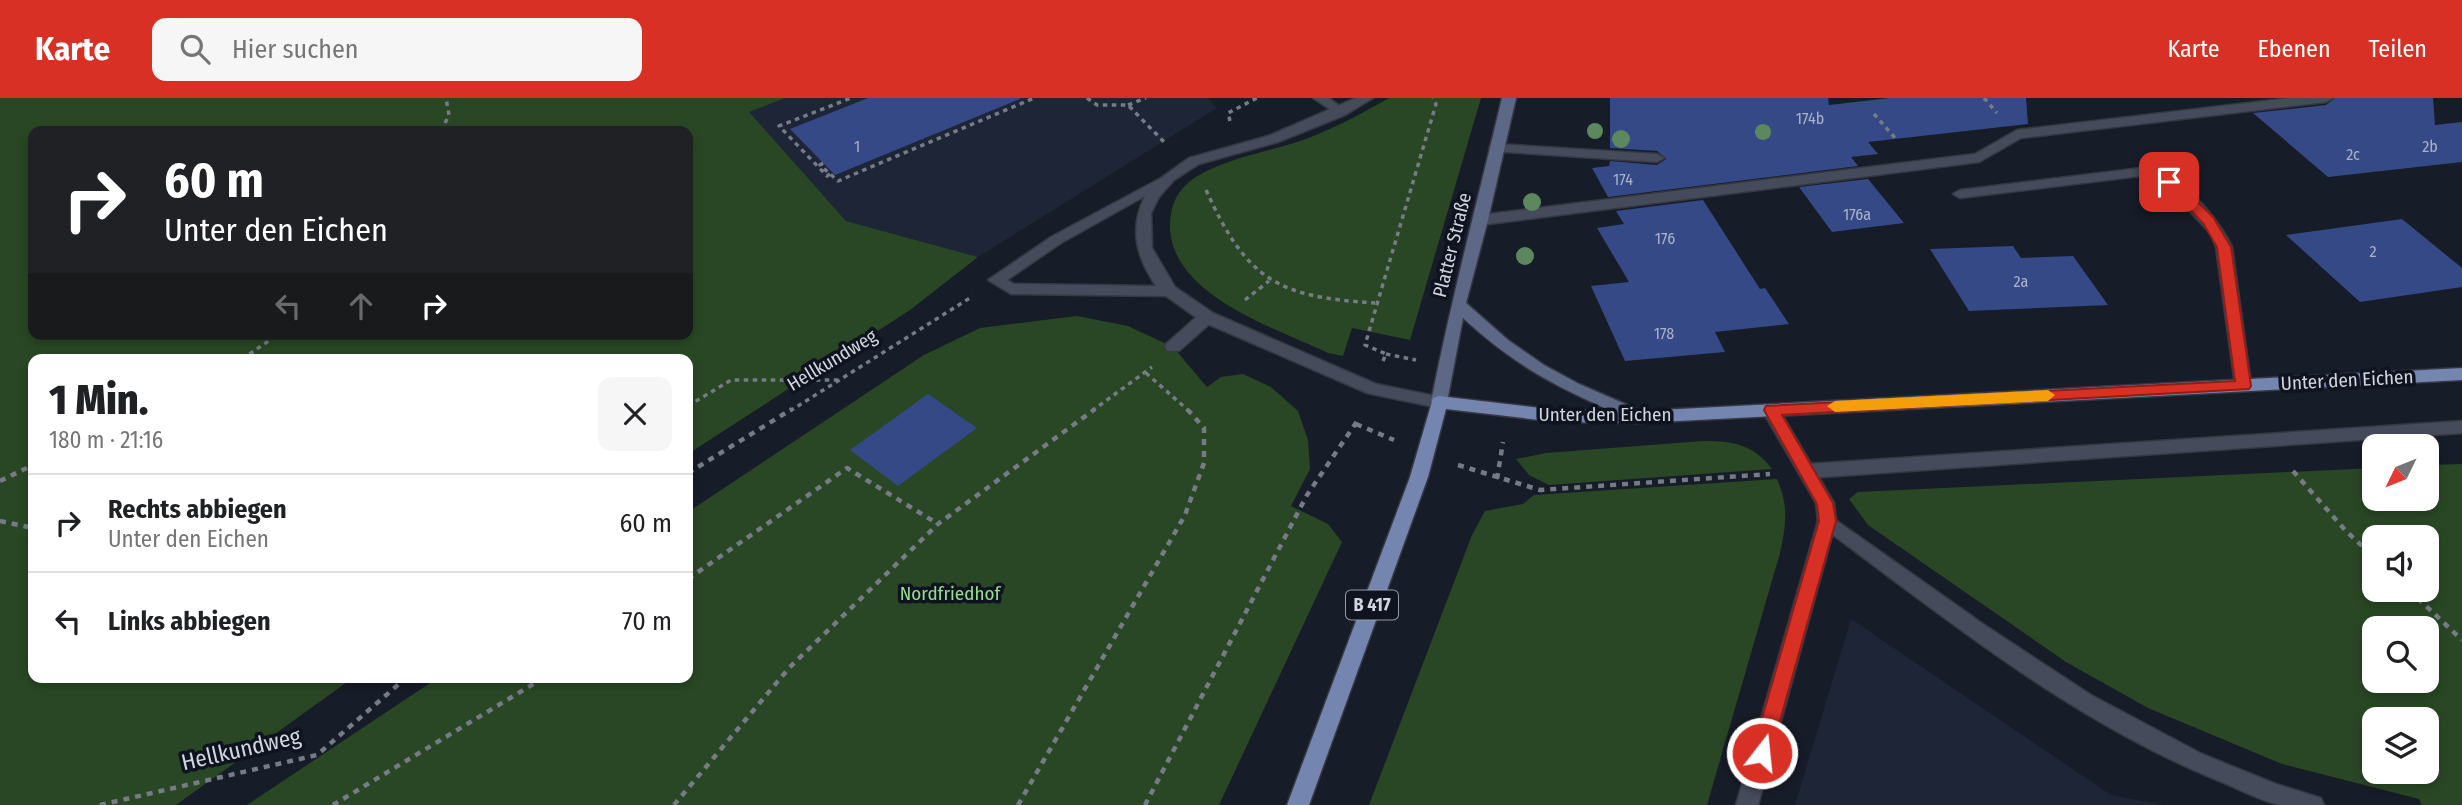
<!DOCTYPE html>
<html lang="de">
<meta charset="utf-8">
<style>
body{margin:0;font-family:"Fira Sans Condensed",sans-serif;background:#f6f6f6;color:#202124;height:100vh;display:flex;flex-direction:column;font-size:26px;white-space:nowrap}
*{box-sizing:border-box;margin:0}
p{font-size:23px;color:#757577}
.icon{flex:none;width:38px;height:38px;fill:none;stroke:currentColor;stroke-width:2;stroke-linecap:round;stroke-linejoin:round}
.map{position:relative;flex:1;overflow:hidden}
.side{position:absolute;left:28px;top:256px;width:665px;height:329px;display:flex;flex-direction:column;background:#fff;border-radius:14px;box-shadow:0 4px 10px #0003}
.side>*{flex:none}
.top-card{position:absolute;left:28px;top:28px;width:665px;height:214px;border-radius:14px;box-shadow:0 4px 10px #0003;background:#202124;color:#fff;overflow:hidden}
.needle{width:46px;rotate:227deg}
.buttons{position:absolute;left:2362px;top:336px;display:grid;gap:14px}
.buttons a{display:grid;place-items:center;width:77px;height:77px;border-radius:14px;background:#fff;box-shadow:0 4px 10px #0003;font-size:35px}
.pin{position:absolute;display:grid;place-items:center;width:60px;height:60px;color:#fff;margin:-30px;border-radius:14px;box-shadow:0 4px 10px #0006}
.me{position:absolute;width:77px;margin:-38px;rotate:16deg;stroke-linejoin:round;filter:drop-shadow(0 0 5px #0008)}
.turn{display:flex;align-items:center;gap:24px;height:147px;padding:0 21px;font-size:32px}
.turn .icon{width:91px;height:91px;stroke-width:2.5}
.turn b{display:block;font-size:49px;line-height:60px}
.lanes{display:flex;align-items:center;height:66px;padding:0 21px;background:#0003;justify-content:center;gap:35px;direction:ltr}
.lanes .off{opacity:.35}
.round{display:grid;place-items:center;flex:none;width:74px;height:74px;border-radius:14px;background:#f6f6f6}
.overview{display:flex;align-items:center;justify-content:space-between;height:119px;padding:0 21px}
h1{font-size:42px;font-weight:800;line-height:52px}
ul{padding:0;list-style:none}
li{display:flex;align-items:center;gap:21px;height:98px;padding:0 21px;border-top:2px solid #e0e0e0}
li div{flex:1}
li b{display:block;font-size:26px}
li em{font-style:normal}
header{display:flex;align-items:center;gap:42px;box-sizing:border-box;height:98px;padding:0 35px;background:#d93025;color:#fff}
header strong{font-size:33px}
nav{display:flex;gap:38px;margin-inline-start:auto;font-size:24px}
.search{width:490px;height:63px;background:#f6f6f6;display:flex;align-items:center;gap:18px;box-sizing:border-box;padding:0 24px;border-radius:14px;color:#757577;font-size:26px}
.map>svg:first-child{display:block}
.built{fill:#1d2537}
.green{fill:#294725;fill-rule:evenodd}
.building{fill:#354986}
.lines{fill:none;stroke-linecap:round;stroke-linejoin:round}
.lane-casing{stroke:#353842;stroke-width:3}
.street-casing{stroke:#353842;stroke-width:3}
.secondary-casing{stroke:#353842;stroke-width:3}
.primary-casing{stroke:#353842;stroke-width:3}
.path-far1{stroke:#777b86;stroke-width:3.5;stroke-dasharray:4.5 4.5;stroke-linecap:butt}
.path{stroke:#777b86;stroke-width:4.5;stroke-dasharray:6 6;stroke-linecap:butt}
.lane{fill:#454b5a;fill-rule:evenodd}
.street{fill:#454b5a;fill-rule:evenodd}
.secondary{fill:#5c6885;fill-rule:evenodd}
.primary{fill:#7485b0;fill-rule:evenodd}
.tree{fill:#5c875f}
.route{fill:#d93025;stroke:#8d1f18;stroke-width:2}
.slow{fill:#f59e0b}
.labels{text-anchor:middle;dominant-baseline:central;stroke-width:7;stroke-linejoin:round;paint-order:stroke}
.number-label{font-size:16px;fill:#aab2c8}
.shield{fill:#0e131f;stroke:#969ba5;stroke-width:2}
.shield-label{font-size:18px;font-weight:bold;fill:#d1d5de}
.street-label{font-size:19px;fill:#d1d5de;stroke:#0e131f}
.park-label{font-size:19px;fill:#95df8c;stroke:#0e131f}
.near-street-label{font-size:23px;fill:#d1d5de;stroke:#0e131f}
</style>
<header>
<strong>Karte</strong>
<div class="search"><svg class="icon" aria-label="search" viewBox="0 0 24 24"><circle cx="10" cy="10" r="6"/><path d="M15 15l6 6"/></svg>Hier suchen</div>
<nav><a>Karte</a><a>Ebenen</a><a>Teilen</a></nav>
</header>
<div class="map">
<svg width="2462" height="707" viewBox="0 0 2462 707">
<rect width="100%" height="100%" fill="#171c29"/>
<!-- built -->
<path class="built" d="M 785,0 L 1207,0 L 1217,10 L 978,159 L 846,123 L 748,14 Z
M 1851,521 L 2111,697 L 2164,707 L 1795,707 Z"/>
<!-- green -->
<path class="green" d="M 0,0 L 785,0 L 749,14 L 846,123 L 978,159 L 910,212 L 688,356 L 688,261 L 33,261 L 33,579 L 354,579 L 176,707 L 0,707 ZM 688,33 L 688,236 L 33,236 L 33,33 Z
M 1389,0 L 1481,0 L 1410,242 L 1352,230 L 1343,258 L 1328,255 C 1276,230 1171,198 1170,128 C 1170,111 1175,96 1188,85 C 1215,62 1269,54 1303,42 C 1333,31 1361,16 1389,0 Z
M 1077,218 L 1128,228 L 1173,249 L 1207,289 L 1221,279 L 1243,276 L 1271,289 L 1298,313 L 1308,342 L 1310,371 L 1291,408 L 1328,426 L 1342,444 L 1219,707 L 247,707 L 439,579 L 688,579 L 688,414 L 924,257 L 980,230 Z
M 1703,343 C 1733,343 1753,346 1772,371 L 1549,387 L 1529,377 L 1516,361 L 1546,355 Z
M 2462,366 L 2462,707 L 2422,707 L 2419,701 L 2282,666 L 2148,610 L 2066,564 L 1868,427 L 1849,401 L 1858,394 L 2375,370 L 2375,401 L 2427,401 L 2427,367 ZM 2427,439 L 2427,492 L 2375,492 L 2375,439 ZM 2427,530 L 2427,583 L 2375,583 L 2375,530 ZM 2427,621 L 2427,674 L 2375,674 L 2375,621 Z
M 1777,381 C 1789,408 1786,427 1780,455 L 1707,707 L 1369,707 L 1472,437 L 1485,413 L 1523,406 L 1534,397 Z"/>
<!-- building -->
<path class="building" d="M 868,0 L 1020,0 L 1020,1 L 835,77 L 790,31 Z
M 1610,0 L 1828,0 L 1829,7 L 1890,0 L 2026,0 L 2028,26 L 1868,44 L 1878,56 L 1851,59 L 1858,68 L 1608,99 L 1592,70 L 1609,68 L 1610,63 L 1657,67 L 1666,61 L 1657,53 L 1610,50 Z
M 2335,0 L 2433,0 L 2435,27 L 2462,24 L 2462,64 L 2328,79 L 2253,15 L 2326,7 Z
M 1868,81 L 1904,125 L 1832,134 L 1799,89 Z
M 1703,102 L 1760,191 L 1765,190 L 1789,226 L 1715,234 L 1725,254 L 1625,263 L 1591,188 L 1629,184 L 1597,130 L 1624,126 L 1616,113 Z
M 2402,121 L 2462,170 L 2462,189 L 2360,204 L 2286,137 Z
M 2013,148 L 2021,160 L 2073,158 L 2108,207 L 1969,213 L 1930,151 Z
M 928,296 L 977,330 L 898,388 L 850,352 Z"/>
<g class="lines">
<defs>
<path id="lane" d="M 1313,0 L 1329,0 L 1347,14 L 1340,18 Z
M 2291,0 L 2333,0 L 2326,4 L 2021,40 L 1979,64 L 1481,127 L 1474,122 L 1481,117 L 1975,56 L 2017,32 Z
M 1496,46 L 1657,56 L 1664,60 L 1657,64 L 1491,53 L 1489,50 Z
M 2141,70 C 2151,72 2164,75 2173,80 C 2192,90 2223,129 2232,149 L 2251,287 L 2249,291 L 2243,293 L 2235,287 L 2216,149 L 2211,136 L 2165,87 L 2140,78 L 1960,100 L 1953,96 L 1960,92 Z
M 1207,214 L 1213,215 L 1215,219 L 1213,223 L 1179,253 L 1167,253 L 1165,249 L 1167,245 L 1201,215 Z
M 2462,323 L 2462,335 L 1808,380 L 1802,378 L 1799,373 L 1802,368 L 1808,366 Z
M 1827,416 L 1986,528 L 2091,597 L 2202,656 L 2276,686 L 2321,700 L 2324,707 C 2310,707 2295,707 2281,707 C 2258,703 2234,688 2212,680 C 2068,620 1945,520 1821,428 L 1818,423 L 1821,418 Z"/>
<path id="street" d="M 1356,0 L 1373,0 L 1345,17 L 1278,44 L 1199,66 L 1174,82 L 1159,99 L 1151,115 L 1152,150 L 1175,189 L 1213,215 L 1376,286 L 1445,300 L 1447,304 L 1445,308 L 1439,310 L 1367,295 L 1201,223 L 1166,198 L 1011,196 L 988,182 L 1051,139 L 1161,80 L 1189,60 L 1268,38 ZM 1145,98 C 1129,130 1136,159 1156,188 L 1014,186 L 1007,182 L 1061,145 Z
M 1771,306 L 1777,308 L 1834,405 L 1836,423 L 1758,707 L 1736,707 L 1818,423 L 1816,405 L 1762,312 Z"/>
<path id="secondary" d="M 1502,0 L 1516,0 L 1488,122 L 1466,205 L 1508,242 L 1544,267 L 1579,286 L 1646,315 L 1649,319 L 1646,323 L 1634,323 C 1563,292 1521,273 1463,220 L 1447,304 L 1439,310 L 1431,304 C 1451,202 1478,101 1502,0 Z"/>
<path id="primary" d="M 2462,270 L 2462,282 L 1640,325 L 1557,324 L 1446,311 L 1428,379 L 1309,707 L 1287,707 L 1410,379 L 1433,300 L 1439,298 L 1557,312 L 1640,313 Z"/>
</defs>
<!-- lane casing -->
<use href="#lane" class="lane-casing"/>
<!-- street casing -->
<use href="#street" class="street-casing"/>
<!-- secondary casing -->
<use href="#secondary" class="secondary-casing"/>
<!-- primary casing -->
<use href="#primary" class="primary-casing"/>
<!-- path-far1 -->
<path class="path-far1" d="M 1087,0 L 1097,7 L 1128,7 L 1165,45
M 1984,0 L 1997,15
M 1128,7 L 1146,0
M 1874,16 L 1896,41
M 1230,23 L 1228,15 L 1257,0
M 441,33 L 449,17 L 446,0
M 823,65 L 820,67 L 838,83 L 1034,0
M 830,76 L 827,78 L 779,28 L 851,0
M 1206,92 C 1247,182 1277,199 1375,205
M 1245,202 L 1269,183
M 1386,256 L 1416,262
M 242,261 L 279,236
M 1383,263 L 1386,256 L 1365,247 L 1436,6 L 1433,0
M 1146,275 L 1189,313
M 688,308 L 731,282 L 838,282
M 790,313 L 973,198
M 1092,313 L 1152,269"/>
<!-- path -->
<path class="path" d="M 1356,326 L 1394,342
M 1458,367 L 1540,392 L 1770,376
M 2293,373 L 2346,433 L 2375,460
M 688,375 L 792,311
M 1497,381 L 1503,344
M 0,383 L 33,367
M 0,423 L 33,430
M 688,481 L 847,370 L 938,426
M 2409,492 L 2462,542
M 100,707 L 317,657 L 407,579
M 333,707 L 545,579
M 674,707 L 789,570 L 938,426 L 1095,311
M 1018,707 L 1185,417 L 1204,365 L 1204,330 L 1187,311
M 1145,707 L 1307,397 L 1360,319"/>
<!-- lane -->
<use href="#lane" class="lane"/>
<!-- street -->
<use href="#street" class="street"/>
<!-- secondary -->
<use href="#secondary" class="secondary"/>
<!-- primary -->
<use href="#primary" class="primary"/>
</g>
<!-- trees -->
<g class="tree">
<circle cx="1595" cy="33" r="8"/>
<circle cx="1763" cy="34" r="8"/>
<circle cx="1621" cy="41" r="9"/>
<circle cx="1532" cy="104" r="9"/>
<circle cx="1525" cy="158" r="9"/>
</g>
<!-- route -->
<path class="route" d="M 2169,80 L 2174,81 L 2213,119 L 2231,149 L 2251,288 L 2249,291 L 1782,317 L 1833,405 L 1836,423 L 1771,655 L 1768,661 L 1762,664 L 1755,661 L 1752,655 L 1819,423 L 1817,406 L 1764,312 L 1766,308 L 2235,283 L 2217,149 L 2203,125 L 2165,86 L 2163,84 Z"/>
<!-- slow -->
<path class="slow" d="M 2048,292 L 2055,297 L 2048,303 L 1835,314 L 1827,308 L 1835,303 Z"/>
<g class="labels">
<!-- number labels -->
<g class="number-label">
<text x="1810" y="20">174b</text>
<text x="857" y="48">1</text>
<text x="2430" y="48">2b</text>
<text x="2353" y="56">2c</text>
<text x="1623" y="81">174</text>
<text x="1857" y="116">176a</text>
<text x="1665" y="140">176</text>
<text x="2373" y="153">2</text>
<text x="2021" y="183">2a</text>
<text x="1664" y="235">178</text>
</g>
<!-- shield labels -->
<rect class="shield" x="1346" y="492.5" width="52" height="29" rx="5"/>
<g class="shield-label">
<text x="1372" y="507">B 417</text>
</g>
<!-- street labels -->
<g class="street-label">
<text transform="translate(1452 147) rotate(-76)">Platter Straße</text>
<text transform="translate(832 262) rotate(-31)">Hellkundweg</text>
<text transform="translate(2347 282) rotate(-3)">Unter den Eichen</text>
<text x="1605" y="316">Unter den Eichen</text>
</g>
<!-- park labels -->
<g class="park-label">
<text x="950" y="495">Nordfriedhof</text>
</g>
<!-- near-street labels -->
<g class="near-street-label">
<text transform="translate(241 651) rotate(-13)">Hellkundweg</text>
</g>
</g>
</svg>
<div class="buttons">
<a><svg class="needle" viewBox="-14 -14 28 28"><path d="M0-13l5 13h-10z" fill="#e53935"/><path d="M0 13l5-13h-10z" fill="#757577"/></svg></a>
<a><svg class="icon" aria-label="sound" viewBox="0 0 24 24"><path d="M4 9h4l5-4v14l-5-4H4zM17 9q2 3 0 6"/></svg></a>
<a><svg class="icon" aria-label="search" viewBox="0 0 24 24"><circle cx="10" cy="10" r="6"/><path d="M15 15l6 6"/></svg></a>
<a><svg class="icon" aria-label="layers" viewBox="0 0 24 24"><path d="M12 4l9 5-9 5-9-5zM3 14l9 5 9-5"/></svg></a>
</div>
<div class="pin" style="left:2169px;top:84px;background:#d93025"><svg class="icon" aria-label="arrive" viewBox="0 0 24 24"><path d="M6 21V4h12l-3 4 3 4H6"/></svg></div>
<svg class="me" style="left:1762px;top:655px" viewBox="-20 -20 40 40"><circle r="17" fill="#d93025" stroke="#fff" stroke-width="3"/><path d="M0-11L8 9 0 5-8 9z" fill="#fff"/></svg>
<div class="top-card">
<div class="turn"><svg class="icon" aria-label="right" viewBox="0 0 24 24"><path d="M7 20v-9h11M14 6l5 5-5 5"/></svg><div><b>60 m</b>Unter den Eichen</div></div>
<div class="lanes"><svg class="icon off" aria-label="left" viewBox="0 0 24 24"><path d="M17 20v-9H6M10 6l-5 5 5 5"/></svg><svg class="icon off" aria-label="ahead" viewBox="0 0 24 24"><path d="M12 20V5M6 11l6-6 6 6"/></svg><svg class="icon" aria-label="right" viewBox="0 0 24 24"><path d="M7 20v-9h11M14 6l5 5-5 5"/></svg></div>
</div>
<section class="side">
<div class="overview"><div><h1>1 Min.</h1><p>180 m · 21:16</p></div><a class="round"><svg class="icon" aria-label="close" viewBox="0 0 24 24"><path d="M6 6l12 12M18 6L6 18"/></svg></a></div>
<ul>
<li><svg class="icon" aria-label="right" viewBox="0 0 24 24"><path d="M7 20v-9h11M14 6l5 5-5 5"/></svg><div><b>Rechts abbiegen</b><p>Unter den Eichen</p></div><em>60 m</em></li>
<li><svg class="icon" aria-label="left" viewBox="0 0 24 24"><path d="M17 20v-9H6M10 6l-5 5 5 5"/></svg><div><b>Links abbiegen</b></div><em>70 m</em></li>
</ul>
</section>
</div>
